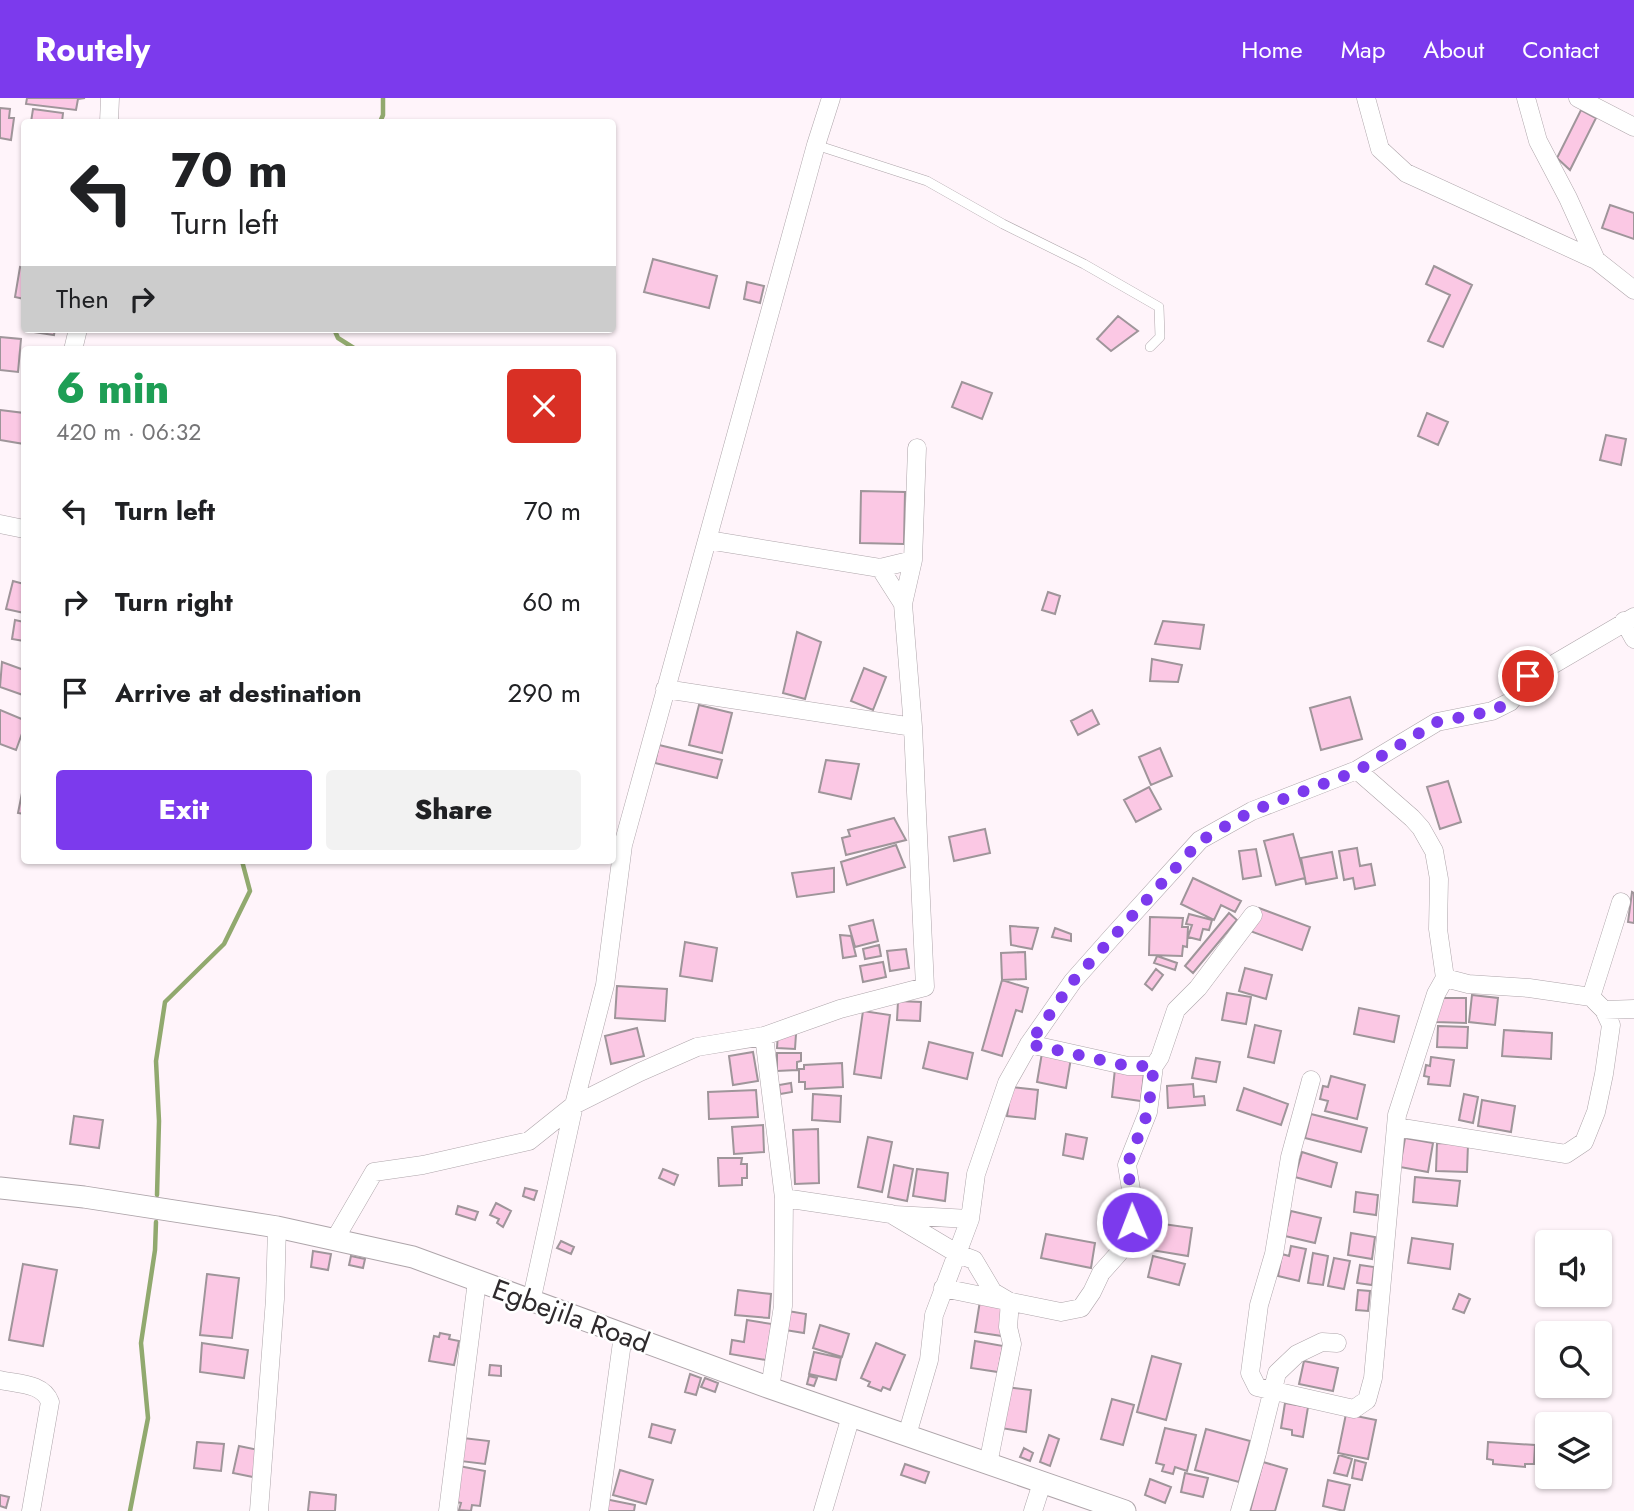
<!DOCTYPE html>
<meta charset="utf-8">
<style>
body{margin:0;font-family:Jost,sans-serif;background:#f2f2f2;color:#202124;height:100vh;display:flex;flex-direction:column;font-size:26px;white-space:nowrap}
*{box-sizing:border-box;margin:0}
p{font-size:23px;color:#757577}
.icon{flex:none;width:38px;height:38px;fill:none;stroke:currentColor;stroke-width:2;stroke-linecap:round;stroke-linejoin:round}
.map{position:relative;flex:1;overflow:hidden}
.panel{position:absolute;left:21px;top:248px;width:595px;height:518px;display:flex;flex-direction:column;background:#fff;border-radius:7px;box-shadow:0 2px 5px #0004}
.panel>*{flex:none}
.guide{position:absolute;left:21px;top:21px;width:595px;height:214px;border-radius:7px;box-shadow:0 2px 5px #0004;background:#fff;color:#202124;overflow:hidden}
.tools{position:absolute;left:1535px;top:1132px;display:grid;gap:14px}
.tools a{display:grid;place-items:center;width:77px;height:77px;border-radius:7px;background:#fff;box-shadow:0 2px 5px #0004;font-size:35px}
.pin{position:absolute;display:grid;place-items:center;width:60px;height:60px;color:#fff;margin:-30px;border:4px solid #fff;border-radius:50%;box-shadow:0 2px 7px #0007}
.me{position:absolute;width:77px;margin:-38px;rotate:359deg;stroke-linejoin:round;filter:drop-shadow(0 0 5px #0008)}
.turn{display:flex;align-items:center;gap:24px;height:147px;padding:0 35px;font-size:32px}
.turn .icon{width:91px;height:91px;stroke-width:2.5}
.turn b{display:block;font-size:49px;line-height:60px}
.then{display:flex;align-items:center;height:66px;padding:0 35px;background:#0003;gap:14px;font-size:26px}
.round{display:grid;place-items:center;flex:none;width:74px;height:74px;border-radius:7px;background:#f2f2f2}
.headline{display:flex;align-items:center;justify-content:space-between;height:119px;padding:0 35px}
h1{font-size:42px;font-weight:800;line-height:52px;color:#1e9e55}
.cta{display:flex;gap:14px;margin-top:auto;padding:14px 35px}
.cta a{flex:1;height:80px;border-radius:7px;background:#7c3aed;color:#fff;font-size:28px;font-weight:800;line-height:80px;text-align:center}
.cta a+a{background:#f2f2f2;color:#202124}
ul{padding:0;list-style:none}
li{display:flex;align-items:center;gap:21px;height:91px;padding:0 35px}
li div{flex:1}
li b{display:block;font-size:26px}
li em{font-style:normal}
header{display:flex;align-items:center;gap:42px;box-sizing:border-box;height:98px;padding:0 35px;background:#7c3aed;color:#fff}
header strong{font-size:33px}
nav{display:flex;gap:38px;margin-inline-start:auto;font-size:24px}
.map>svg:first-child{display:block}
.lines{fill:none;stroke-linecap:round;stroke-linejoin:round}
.stream{stroke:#91a96e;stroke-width:4.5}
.building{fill:#fbc8e4;stroke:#9f959a;stroke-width:2}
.service-casing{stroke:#aea5aa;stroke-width:10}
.minor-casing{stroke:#aea5aa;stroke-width:19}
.tertiary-casing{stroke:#aea5aa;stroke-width:23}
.service{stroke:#fff;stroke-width:9}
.minor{stroke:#fff;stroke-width:18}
.tertiary{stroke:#fff;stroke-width:21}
.route{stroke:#7c3aed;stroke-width:12;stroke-dasharray:0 21.6}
.labels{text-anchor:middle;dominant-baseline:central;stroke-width:5;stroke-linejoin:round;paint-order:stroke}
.street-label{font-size:28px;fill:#2f2b2d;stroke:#fff}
</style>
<header>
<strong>Routely</strong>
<nav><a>Home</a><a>Map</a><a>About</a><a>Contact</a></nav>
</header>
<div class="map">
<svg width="1634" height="1413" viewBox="0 0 1634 1413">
<rect width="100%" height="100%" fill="#fff4fa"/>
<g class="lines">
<!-- stream -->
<path class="stream" d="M 380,24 L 383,17 L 383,0
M 334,231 L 338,240 L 357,252
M 157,1097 L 159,1023 L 156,963 L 165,904 L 224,846 L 250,793 L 242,763
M 130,1413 L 148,1320 L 141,1245 L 155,1152 L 156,1124"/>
</g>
<!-- building -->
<path class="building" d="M 27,0 L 85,0 L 78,1 L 76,12 L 26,6 Z
M 0,10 L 10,11 L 9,20 L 14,20 L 11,42 L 0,40 Z
M 33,11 L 63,15 L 62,24 L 31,24 Z
M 1581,12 L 1596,20 L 1570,72 L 1557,60 Z
M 1610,107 L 1634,115 L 1634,141 L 1602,130 Z
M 653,161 L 717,178 L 709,210 L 644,194 Z
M 1434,168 L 1472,187 L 1443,249 L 1428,243 L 1450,197 L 1426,186 Z
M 20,169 L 24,170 L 24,201 L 15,199 Z
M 747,184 L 764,188 L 760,205 L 744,201 Z
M 1118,218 L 1138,233 L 1111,253 L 1097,241 Z
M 28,231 L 55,231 L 54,237 L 27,233 Z
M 0,239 L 21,241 L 18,274 L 0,272 Z
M 962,284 L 992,295 L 982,321 L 952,309 Z
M 0,312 L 24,315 L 24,346 L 0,342 Z
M 1427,315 L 1448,324 L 1438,347 L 1418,338 Z
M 1606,337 L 1626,341 L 1621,367 L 1600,362 Z
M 861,393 L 905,394 L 904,446 L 860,445 Z
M 13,483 L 24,486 L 24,515 L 6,511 Z
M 1048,494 L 1060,498 L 1055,516 L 1042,512 Z
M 15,522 L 24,524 L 24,543 L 12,541 Z
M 1163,523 L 1204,527 L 1200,551 L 1155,546 Z
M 797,534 L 821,544 L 805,601 L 783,595 Z
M 1152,561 L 1182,567 L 1178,584 L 1150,583 Z
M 2,564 L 24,572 L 23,597 L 0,589 Z
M 864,570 L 886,579 L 873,612 L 851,603 Z
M 1350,599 L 1362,641 L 1321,652 L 1310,610 Z
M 699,607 L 732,615 L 722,655 L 689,647 Z
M 0,612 L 24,622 L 24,630 L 16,652 L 0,646 Z
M 1092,612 L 1099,626 L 1078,637 L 1071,623 Z
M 659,647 L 722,662 L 717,680 L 655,665 Z
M 1160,650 L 1172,678 L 1151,687 L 1139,659 Z
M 826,662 L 859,666 L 851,701 L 819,694 Z
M 1448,683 L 1461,724 L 1440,731 L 1427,689 Z
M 24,685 L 24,716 L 18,715 Z
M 1149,689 L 1161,711 L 1136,724 L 1124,702 Z
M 894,720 L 906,742 L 846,757 L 842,740 L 850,738 L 848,732 Z
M 985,731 L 990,755 L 954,763 L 949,739 Z
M 1293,736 L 1305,780 L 1276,787 L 1264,743 Z
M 896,747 L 905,769 L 847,787 L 841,764 Z
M 1357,750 L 1360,768 L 1371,766 L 1375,787 L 1355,791 L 1353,780 L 1344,782 L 1339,753 Z
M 1256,751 L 1261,778 L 1243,781 L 1239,753 Z
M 1332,754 L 1337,780 L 1306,786 L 1301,760 Z
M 834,770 L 834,794 L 797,799 L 792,775 Z
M 1193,780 L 1241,803 L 1235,814 L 1221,807 L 1214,822 L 1181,806 Z
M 1632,794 L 1634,795 L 1634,825 L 1628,824 Z
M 1259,810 L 1310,829 L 1302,852 L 1250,833 Z
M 1229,815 L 1237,822 L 1193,875 L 1185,868 Z
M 1189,816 L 1212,822 L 1209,832 L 1203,831 L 1200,842 L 1188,839 L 1192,827 L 1186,826 Z
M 1150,819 L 1183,820 L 1182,829 L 1188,829 L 1187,849 L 1183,848 L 1182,858 L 1149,857 Z
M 873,822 L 878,843 L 855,849 L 849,828 Z
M 1010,828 L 1038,830 L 1032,851 L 1011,847 Z
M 1055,830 L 1071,836 L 1071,843 L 1052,839 Z
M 840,837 L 851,838 L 856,858 L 843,860 Z
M 685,844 L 717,850 L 712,883 L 680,878 Z
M 879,847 L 881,858 L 865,861 L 863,851 Z
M 906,851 L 909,870 L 890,873 L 887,853 Z
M 1025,854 L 1026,881 L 1002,882 L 1001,855 Z
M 1157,858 L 1177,865 L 1175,872 L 1154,865 Z
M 883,864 L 886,879 L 863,884 L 860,868 Z
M 1245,870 L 1272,877 L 1266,901 L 1239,893 Z
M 1156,871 L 1163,877 L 1152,892 L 1145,886 Z
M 1002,882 L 1028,890 L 1022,914 L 1016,912 L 1002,958 L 982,952 Z
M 617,888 L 667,891 L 665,923 L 615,920 Z
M 1227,895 L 1251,899 L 1246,926 L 1222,922 Z
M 1472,897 L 1498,900 L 1495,927 L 1469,924 Z
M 1436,900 L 1466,900 L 1466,925 L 1436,924 Z
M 898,903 L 921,904 L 920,923 L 897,922 Z
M 1359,910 L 1399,918 L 1394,944 L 1354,936 Z
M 863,913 L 890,917 L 881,980 L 854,976 Z
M 1255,927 L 1281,933 L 1274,965 L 1248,959 Z
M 1438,928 L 1468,929 L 1467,950 L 1437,949 Z
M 637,930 L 644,958 L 611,966 L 605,938 Z
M 1504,932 L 1552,935 L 1551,961 L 1502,958 Z
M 778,935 L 796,936 L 795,951 L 777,950 Z
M 929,944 L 973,955 L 967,981 L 923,970 Z
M 753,954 L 758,983 L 733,987 L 729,958 Z
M 777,955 L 801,955 L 801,963 L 797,964 L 797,972 L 777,973 Z
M 1042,955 L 1071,960 L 1066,990 L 1037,984 Z
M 1431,959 L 1454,962 L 1450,988 L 1428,986 L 1429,979 L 1424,978 L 1426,967 L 1430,968 Z
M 1196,960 L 1220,964 L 1216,984 L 1192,980 Z
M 842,965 L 843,989 L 805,991 L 805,984 L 799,984 L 799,971 L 804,971 L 804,967 Z
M 1115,971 L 1144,975 L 1141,1003 L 1112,999 Z
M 1331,978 L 1365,987 L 1357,1021 L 1325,1013 L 1328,1003 L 1320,1001 L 1323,988 L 1328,989 Z
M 791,985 L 792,994 L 780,996 L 779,987 Z
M 1193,986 L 1194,999 L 1204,998 L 1205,1007 L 1168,1010 L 1167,988 Z
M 1011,989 L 1038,992 L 1035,1021 L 1007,1018 Z
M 1244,990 L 1288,1006 L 1281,1027 L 1237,1012 Z
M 756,992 L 758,1019 L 709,1021 L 708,994 Z
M 813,996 L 841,998 L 840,1024 L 812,1022 Z
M 1464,996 L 1478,999 L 1473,1025 L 1459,1022 Z
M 1482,1002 L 1515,1008 L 1511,1034 L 1478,1028 Z
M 1311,1016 L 1367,1030 L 1361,1054 L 1305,1040 Z
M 74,1018 L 103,1022 L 99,1050 L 70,1046 Z
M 763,1027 L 764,1054 L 734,1056 L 732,1029 Z
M 818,1031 L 819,1085 L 795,1086 L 793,1032 Z
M 1066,1036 L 1087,1040 L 1083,1061 L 1063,1057 Z
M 868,1039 L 892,1044 L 882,1094 L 858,1089 Z
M 1405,1040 L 1433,1045 L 1428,1074 L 1400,1069 Z
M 1437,1045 L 1468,1046 L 1467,1074 L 1436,1073 Z
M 1302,1054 L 1337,1065 L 1331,1089 L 1295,1079 Z
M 718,1060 L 742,1060 L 741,1066 L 747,1066 L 747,1080 L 742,1080 L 742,1087 L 719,1088 Z
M 894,1067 L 913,1071 L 907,1103 L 888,1099 Z
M 663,1071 L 678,1077 L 674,1087 L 659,1080 Z
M 917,1071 L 948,1075 L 945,1103 L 913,1098 Z
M 1415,1079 L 1460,1083 L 1457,1108 L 1413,1104 Z
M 525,1090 L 537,1093 L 534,1102 L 523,1098 Z
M 1356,1094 L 1378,1097 L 1376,1117 L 1354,1114 Z
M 496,1105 L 511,1113 L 503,1129 L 497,1125 L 499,1121 L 490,1117 Z
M 458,1108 L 478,1114 L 475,1122 L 456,1116 Z
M 1291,1113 L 1321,1120 L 1315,1145 L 1285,1138 Z
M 1149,1124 L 1192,1130 L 1188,1158 L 1145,1151 Z
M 1351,1135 L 1375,1139 L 1372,1161 L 1348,1157 Z
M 1046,1136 L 1095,1145 L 1091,1170 L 1041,1160 Z
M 1412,1140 L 1453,1146 L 1450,1171 L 1408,1165 Z
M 561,1143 L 574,1149 L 571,1156 L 557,1150 Z
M 1291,1148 L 1306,1151 L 1299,1183 L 1278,1178 L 1282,1156 L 1289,1158 Z
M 313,1153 L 331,1156 L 328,1172 L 311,1169 Z
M 1313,1155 L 1328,1158 L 1323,1187 L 1308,1185 Z
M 351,1158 L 365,1161 L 363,1170 L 349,1167 Z
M 1153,1158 L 1185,1166 L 1179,1187 L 1148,1179 Z
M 1334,1160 L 1350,1163 L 1344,1191 L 1328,1188 Z
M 23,1166 L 57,1172 L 43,1248 L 9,1242 Z
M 1360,1167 L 1374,1169 L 1372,1187 L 1357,1185 Z
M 207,1176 L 239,1180 L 232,1240 L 200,1237 Z
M 738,1192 L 771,1196 L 769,1220 L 735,1217 Z
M 1358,1192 L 1370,1193 L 1368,1213 L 1356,1212 Z
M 1459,1196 L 1470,1201 L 1464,1215 L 1453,1211 Z
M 980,1203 L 1006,1207 L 1002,1238 L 975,1234 Z
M 788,1213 L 806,1216 L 804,1235 L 785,1232 Z
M 747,1222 L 772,1226 L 766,1262 L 730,1256 L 732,1242 L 744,1244 Z
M 820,1227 L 849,1236 L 842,1259 L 813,1250 Z
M 440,1235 L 450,1237 L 449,1241 L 459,1243 L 454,1267 L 429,1263 L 434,1238 L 439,1239 Z
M 975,1243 L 1003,1248 L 998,1274 L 971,1270 Z
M 202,1245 L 248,1252 L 244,1280 L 200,1274 Z
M 876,1245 L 905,1257 L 890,1292 L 883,1289 L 881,1293 L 868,1288 L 870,1284 L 861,1280 Z
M 814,1254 L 841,1260 L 836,1282 L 809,1276 Z
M 1152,1258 L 1181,1266 L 1166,1322 L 1137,1314 Z
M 1304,1263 L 1338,1270 L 1333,1293 L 1299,1286 Z
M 490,1267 L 501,1268 L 501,1278 L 489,1277 Z
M 690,1276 L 701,1280 L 696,1297 L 685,1294 Z
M 809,1278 L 817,1280 L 814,1288 L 807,1286 Z
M 705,1280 L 718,1285 L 715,1294 L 701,1289 Z
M 1006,1289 L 1031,1292 L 1026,1334 L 1001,1330 Z
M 1112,1301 L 1134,1307 L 1123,1347 L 1101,1341 Z
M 1285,1305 L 1308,1309 L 1303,1339 L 1292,1337 L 1292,1332 L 1281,1330 Z
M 1346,1316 L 1376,1322 L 1368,1361 L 1338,1355 Z
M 652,1326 L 675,1332 L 671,1345 L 649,1339 Z
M 1165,1330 L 1196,1337 L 1187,1373 L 1175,1369 L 1173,1376 L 1162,1373 L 1164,1367 L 1156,1365 Z
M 1206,1331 L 1250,1343 L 1239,1384 L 1195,1372 Z
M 1049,1337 L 1059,1341 L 1050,1368 L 1040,1364 Z
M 463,1340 L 489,1343 L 485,1366 L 460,1363 Z
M 197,1344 L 224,1346 L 221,1373 L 194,1370 Z
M 1488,1344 L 1535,1347 L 1534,1366 L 1525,1366 L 1525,1369 L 1493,1366 L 1493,1362 L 1487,1361 Z
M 239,1348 L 258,1352 L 253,1379 L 233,1375 Z
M 1024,1350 L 1033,1355 L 1030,1363 L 1020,1359 Z
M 1339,1357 L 1352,1361 L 1347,1378 L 1334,1375 Z
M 1355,1362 L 1366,1365 L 1362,1382 L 1352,1380 Z
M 1263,1364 L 1287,1371 L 1275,1413 L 1250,1413 Z
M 905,1366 L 929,1374 L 925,1385 L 901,1377 Z
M 459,1368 L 485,1373 L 480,1408 L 472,1407 L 471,1413 L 459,1412 L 461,1405 L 453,1403 Z
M 620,1372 L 653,1382 L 646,1406 L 613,1397 Z
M 1185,1375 L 1208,1380 L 1203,1399 L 1181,1394 Z
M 1150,1381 L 1171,1389 L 1165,1405 L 1145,1397 Z
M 1328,1382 L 1350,1387 L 1344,1413 L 1323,1408 Z
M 310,1394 L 336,1397 L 335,1413 L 308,1413 Z
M 0,1397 L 9,1399 L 6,1410 L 0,1408 Z
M 605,1401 L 635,1407 L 634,1413 L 603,1413 Z"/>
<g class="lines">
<defs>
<path id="service" d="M 816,47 L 927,83 L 1003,126 L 1084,166 L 1159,209 L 1160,239 L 1150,249"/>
<path id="minor" d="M 1366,0 L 1380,51 L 1406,75 L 1596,162
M 1526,0 L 1538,43 L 1568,100 L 1596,162 L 1634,192
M 1578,0 L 1634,29
M 109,24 L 110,0
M 73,252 L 78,231
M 0,426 L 24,431
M 708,442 L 880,470 L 903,506 L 913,629
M 880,470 L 913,462
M 903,506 L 913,462 L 917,350
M 1624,523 L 1634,541
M 1445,880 L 1468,886 L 1529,890 L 1591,899 L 1604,912 L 1634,911
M 1591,899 L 1621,804
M 764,938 L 784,1100 L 783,1208 L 770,1290
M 1029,946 L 1128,968 L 1154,968 L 1160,959 L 1176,912 L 1198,890 L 1253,817
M 1311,982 L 1290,1059 L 1274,1156 L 1259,1207 L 1250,1275 L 1257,1289 L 1354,1311 L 1367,1302 L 1373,1280 L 1397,1017 L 1436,896 L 1445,880 L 1438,831 L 1439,781 L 1434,753 L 1421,730 L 1412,720 L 1357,672
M 1396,1029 L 1566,1056 L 1584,1044 L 1596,1014 L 1604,976 L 1611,927 L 1604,912
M 784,1100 L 891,1116 L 958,1156 L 974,1162 L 993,1194 L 1010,1204 L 1008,1229 L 1012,1246 L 988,1366
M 895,1117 L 970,1121
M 335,1141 L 374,1074 L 423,1067 L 529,1043 L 574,1007 L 640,974 L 697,949 L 764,938 L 840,911 L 925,889 L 913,629 L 665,591
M 943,1190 L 1061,1214 L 1081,1210 L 1092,1194 L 1101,1175 L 1118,1156 L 1129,1139 L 1134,1110 L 1127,1067 L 1148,1014 L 1154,968
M 531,1204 L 574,1007 L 605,887 L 623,747 L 816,47 L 831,0
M 0,1282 C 18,1286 43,1285 50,1304 L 31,1413
M 907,1337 L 929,1262 L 934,1217 L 970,1121 L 976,1076 L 1007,985 L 1029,946 L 1073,883 L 1112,839 L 1200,742 L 1252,713 L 1357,672 L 1437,624 L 1492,613 L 1510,604 L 1518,594 L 1522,584 L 1528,578 L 1547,570 L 1634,519
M 259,1413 L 275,1201 L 277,1129
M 448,1413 L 477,1183
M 599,1413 L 623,1237
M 823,1413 L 851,1318
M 1033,1413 L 1042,1385
M 1240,1413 L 1257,1355 L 1277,1275 L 1297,1256 L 1322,1244 L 1337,1245"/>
<path id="tertiary" d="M 0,1090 L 84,1099 L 277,1129 L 413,1159 L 770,1290 L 1125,1413"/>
</defs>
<!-- service casing -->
<use href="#service" class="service-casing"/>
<!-- minor casing -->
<use href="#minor" class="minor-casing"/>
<!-- tertiary casing -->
<use href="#tertiary" class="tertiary-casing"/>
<!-- service -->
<use href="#service" class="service"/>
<!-- minor -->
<use href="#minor" class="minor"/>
<!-- tertiary -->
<use href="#tertiary" class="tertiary"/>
</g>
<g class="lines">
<!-- route -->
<path class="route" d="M 1132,1124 L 1134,1110 L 1127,1067 L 1148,1014 L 1154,968 L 1128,968 L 1029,946 L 1073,883 L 1200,743 L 1252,713 L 1357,673 L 1437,624 L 1492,613 L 1510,604 L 1518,594 L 1522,584 L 1528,578"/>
</g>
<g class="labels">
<!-- street labels -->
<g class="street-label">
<text transform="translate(571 1218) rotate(20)">Egbejila Road</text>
</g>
</g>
</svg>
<div class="tools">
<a><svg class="icon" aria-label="sound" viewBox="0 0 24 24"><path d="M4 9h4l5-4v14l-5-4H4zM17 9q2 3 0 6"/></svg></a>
<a><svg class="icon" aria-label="search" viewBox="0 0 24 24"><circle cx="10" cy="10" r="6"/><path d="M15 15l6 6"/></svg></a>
<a><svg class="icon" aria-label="layers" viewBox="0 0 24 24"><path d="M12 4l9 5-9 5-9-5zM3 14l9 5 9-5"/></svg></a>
</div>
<div class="pin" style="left:1528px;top:578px;background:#d93025"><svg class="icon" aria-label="arrive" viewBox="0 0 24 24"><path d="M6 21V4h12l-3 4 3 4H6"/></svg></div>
<svg class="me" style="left:1132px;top:1124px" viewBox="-20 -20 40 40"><circle r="17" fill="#7c3aed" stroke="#fff" stroke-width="3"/><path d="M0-11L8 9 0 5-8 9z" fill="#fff"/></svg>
<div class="guide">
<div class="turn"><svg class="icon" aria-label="left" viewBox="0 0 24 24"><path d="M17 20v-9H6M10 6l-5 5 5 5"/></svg><div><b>70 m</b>Turn left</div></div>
<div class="then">Then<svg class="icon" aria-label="right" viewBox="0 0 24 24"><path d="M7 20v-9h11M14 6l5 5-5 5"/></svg></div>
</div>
<section class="panel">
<div class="headline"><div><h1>6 min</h1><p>420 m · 06:32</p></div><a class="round" style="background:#d93025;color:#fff"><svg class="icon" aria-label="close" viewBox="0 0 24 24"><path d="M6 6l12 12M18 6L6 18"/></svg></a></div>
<ul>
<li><svg class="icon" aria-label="left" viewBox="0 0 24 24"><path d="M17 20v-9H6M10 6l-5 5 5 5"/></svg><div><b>Turn left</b></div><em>70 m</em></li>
<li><svg class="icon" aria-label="right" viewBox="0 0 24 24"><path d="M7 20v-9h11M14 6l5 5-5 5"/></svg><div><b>Turn right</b></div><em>60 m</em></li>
<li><svg class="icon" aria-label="arrive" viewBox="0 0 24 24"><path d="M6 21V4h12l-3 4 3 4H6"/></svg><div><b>Arrive at destination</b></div><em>290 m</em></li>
</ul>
<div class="cta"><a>Exit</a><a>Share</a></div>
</section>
</div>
